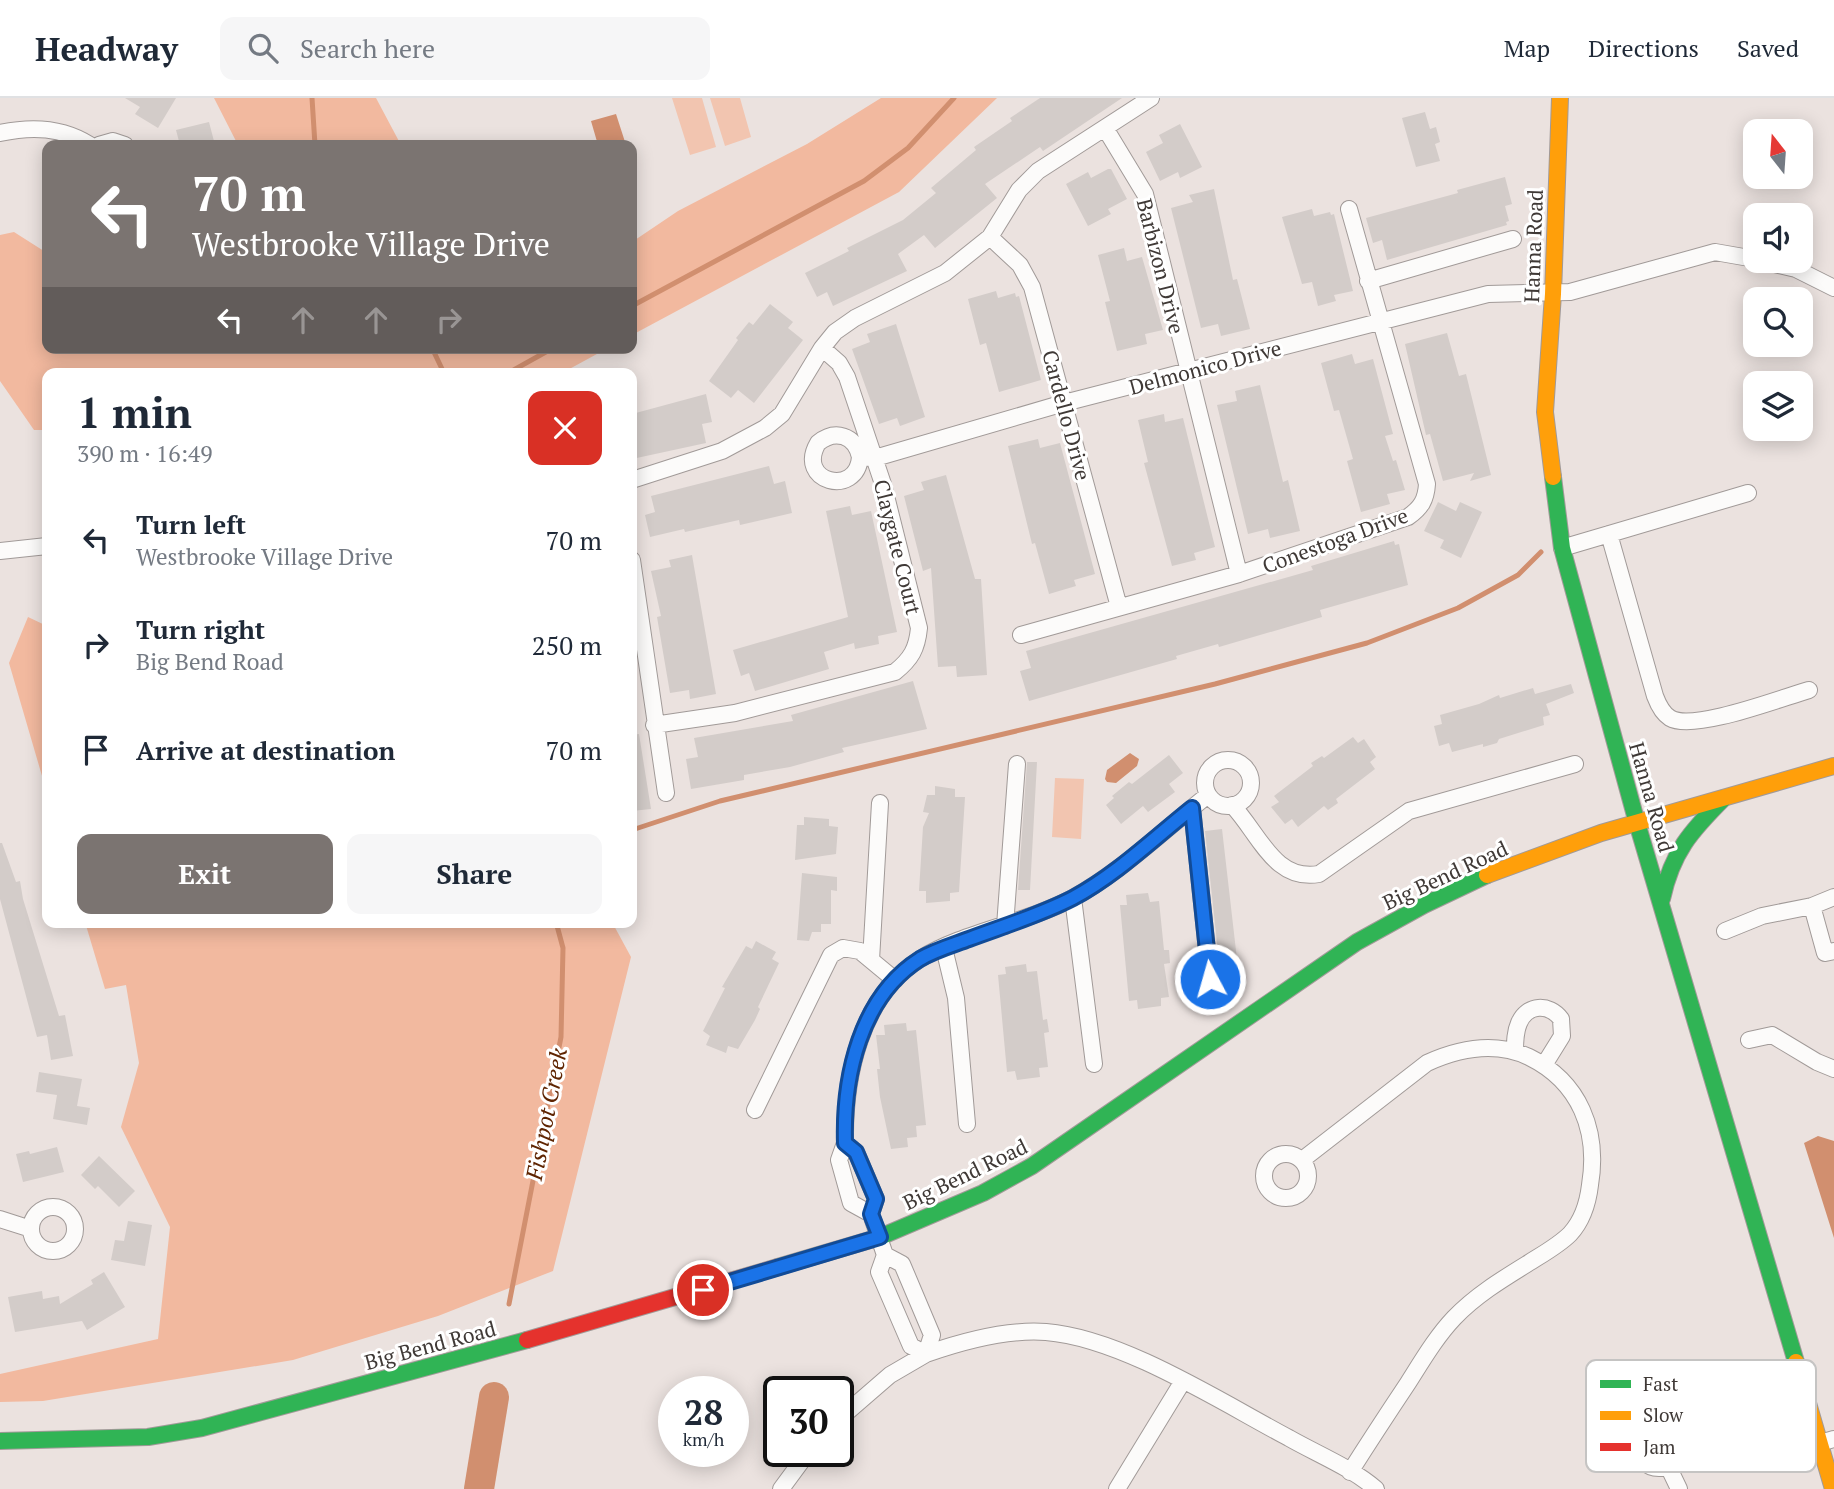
<!DOCTYPE html>
<meta charset="utf-8">
<style>
body{margin:0;font-family:"PT Serif",serif;background:#f6f6f7;color:#1f2937;height:100vh;display:flex;flex-direction:column;font-size:26px;white-space:nowrap}
*{box-sizing:border-box;margin:0}
p{font-size:23px;color:#747a83}
.icon{flex:none;width:38px;height:38px;fill:none;stroke:currentColor;stroke-width:2;stroke-linecap:round;stroke-linejoin:round}
.map{position:relative;flex:1;overflow:hidden}
.side{position:absolute;left:42px;top:270px;width:595px;height:560px;display:flex;flex-direction:column;background:#fff;border-radius:14px;box-shadow:0 4px 18px #0003}
.side>*{flex:none}
.guide{position:absolute;left:42px;top:42px;width:595px;height:214px;border-radius:14px;box-shadow:0 4px 18px #0003;background:#7b7471;color:#fff;overflow:hidden}
.needle{width:46px;rotate:343deg}
.buttons{position:absolute;left:1743px;top:21px;display:grid;gap:14px}
.buttons a{display:grid;place-items:center;width:70px;height:70px;border-radius:14px;background:#fff;box-shadow:0 4px 18px #0003;font-size:35px}
.speed{position:absolute;left:658px;top:1278px;display:flex;gap:14px;font-size:35px;font-weight:700;text-align:center}
.speed>*{display:grid;place-content:center;width:91px;height:91px;border-radius:50%;background:#fff;box-shadow:0 4px 18px #0003;line-height:1}
.speed small{font-size:18px;font-weight:400}
.speed .limit{border:4px solid #111;border-radius:10px;background:#fff;color:#111}
.pin{position:absolute;display:grid;place-items:center;width:60px;height:60px;color:#fff;margin:-30px;border:4px solid #fff;border-radius:50%;box-shadow:0 2px 7px #0007}
.me{position:absolute;width:77px;margin:-38px;rotate:354deg;stroke-linejoin:round;filter:drop-shadow(0 0 5px #0008)}
.turn{display:flex;align-items:center;gap:24px;height:147px;padding:0 35px;font-size:32px}
.turn .icon{width:91px;height:91px;stroke-width:2.5}
.turn b{display:block;font-size:49px;line-height:60px}
.lanes{display:flex;align-items:center;height:66px;padding:0 35px;background:#0003;justify-content:center;gap:35px;direction:ltr}
.lanes .off{opacity:.35}
.round{display:grid;place-items:center;flex:none;width:74px;height:74px;border-radius:14px;background:#f6f6f7}
.head{display:flex;align-items:center;justify-content:space-between;height:119px;padding:0 35px}
h1{font-size:42px;font-weight:700;line-height:52px}
.cta{display:flex;gap:14px;margin-top:auto;padding:14px 35px}
.cta a{flex:1;height:80px;border-radius:14px;background:#7b7471;color:#fff;font-size:28px;font-weight:700;line-height:80px;text-align:center}
.cta a+a{background:#f6f6f7;color:#1f2937}
ul{padding:0;list-style:none}
li{display:flex;align-items:center;gap:21px;height:105px;padding:0 35px}
li div{flex:1}
li b{display:block;font-size:26px}
li em{font-style:normal}
header{display:flex;align-items:center;gap:42px;box-sizing:border-box;height:98px;padding:0 35px;background:#fff;border-bottom:2px solid #e0e1e3}
header strong{font-size:33px}
nav{display:flex;gap:38px;margin-inline-start:auto;font-size:24px}
.search{width:490px;height:63px;background:#f6f6f7;display:flex;align-items:center;gap:18px;box-sizing:border-box;padding:0 24px;border-radius:14px;color:#747a83;font-size:26px}
.map>svg:first-child{display:block}
.green{fill:#f2c5b0}
.forest{fill:#f2b99f}
.water{fill:#d18f6f}
.lines{fill:none;stroke-linecap:round;stroke-linejoin:round}
.stream{stroke:#d18f6f;stroke-width:5}
.river{stroke:#d18f6f;stroke-width:30}
.building{fill:#d3ccc9}
.street-casing{stroke:#a19a98;stroke-width:18}
.fast-casing{stroke:#a19a98;stroke-width:18}
.slow-casing{stroke:#a19a98;stroke-width:18}
.jam-casing{stroke:#a19a98;stroke-width:18}
.street{stroke:#fcfbfa;stroke-width:16}
.fast{stroke:#30b455;stroke-width:16}
.slow{stroke:#ff9f0a;stroke-width:16}
.jam{stroke:#e5322d;stroke-width:16}
.route-casing{stroke:#114b97;stroke-width:18}
.route{stroke:#1a73e8;stroke-width:12}
.labels{text-anchor:middle;dominant-baseline:central;stroke-width:6;stroke-linejoin:round;paint-order:stroke}
.street-label{font-size:21px;fill:#3f3936;stroke:#fff}
.water-label{font-size:23px;font-style:italic;fill:#5f2502;stroke:#fff}
.key{fill:#fff;stroke:#c5c4c3;stroke-width:2}
.key-label{font-size:19px;fill:#3f3936}
</style>
<header>
<strong>Headway</strong>
<div class="search"><svg class="icon" aria-label="search" viewBox="0 0 24 24"><circle cx="10" cy="10" r="6"/><path d="M15 15l6 6"/></svg>Search here</div>
<nav><a>Map</a><a>Directions</a><a>Saved</a></nav>
</header>
<div class="map">
<svg width="1834" height="1391" viewBox="0 0 1834 1391">
<rect width="100%" height="100%" fill="#ebe2df"/>
<!-- green -->
<path class="green" d="M 672,0 L 702,0 L 716,49 L 690,57 Z
M 710,0 L 740,0 L 751,39 L 725,48 Z
M 1055,680 L 1084,681 L 1081,741 L 1052,739 Z"/>
<!-- forest -->
<path class="forest" d="M 214,0 L 376,0 L 401,47 L 238,47 Z
M 881,0 L 997,0 L 899,94 L 632,237 L 632,144 L 678,113 L 807,46 Z
M 14,134 L 47,155 L 47,250 L 608,250 L 562,275 L 47,275 L 47,332 L 34,332 L 0,283 L 0,137 Z
M 28,519 L 47,528 L 47,695 L 9,565 Z
M 85,824 L 612,824 L 631,859 L 553,1173 L 438,1218 L 293,1262 L 43,1303 L 0,1304 L 0,1276 L 158,1241 L 170,1129 L 121,1029 L 139,965 L 126,887 L 105,891 Z"/>
<!-- water -->
<path class="water" d="M 616,16 L 626,47 L 598,47 L 591,23 Z
M 1130,655 L 1139,661 L 1137,668 L 1116,685 L 1107,684 L 1105,681 L 1107,672 Z
M 1818,1038 L 1834,1043 L 1834,1140 L 1804,1045 Z"/>
<g class="lines">
<!-- stream -->
<path class="stream" d="M 312,0 L 315,47
M 632,208 L 864,83 L 908,50 L 954,0
M 432,250 L 444,275
M 508,275 L 553,250
M 632,732 L 720,703 L 1215,586 L 1367,545 L 1458,510 L 1518,477 L 1541,454
M 509,1206 L 561,939 L 563,850 L 556,824"/>
<!-- river -->
<path class="river" d="M 479,1391 L 494,1299"/>
</g>
<!-- building -->
<path class="building" d="M 125,0 L 176,0 L 158,30 L 135,16 L 140,9 Z
M 1040,0 L 1122,0 L 1043,53 L 1040,49 L 985,86 L 997,100 L 935,150 L 924,137 L 898,156 L 907,173 L 833,208 L 827,194 L 817,199 L 805,175 L 849,153 L 847,150 L 903,122 L 936,95 L 931,90 L 976,52 L 974,49 L 1012,23 L 1010,20 Z
M 1425,14 L 1430,31 L 1436,29 L 1440,44 L 1435,46 L 1440,63 L 1416,69 L 1402,20 Z
M 209,24 L 215,47 L 180,47 L 176,32 Z
M 1180,26 L 1202,69 L 1180,80 L 1178,74 L 1160,83 L 1146,54 L 1163,45 L 1159,37 Z
M 1108,71 L 1111,71 L 1127,101 L 1108,111 L 1111,116 L 1088,128 L 1066,86 L 1088,74 L 1091,80 Z
M 1505,79 L 1512,106 L 1505,108 L 1509,123 L 1506,124 L 1507,127 L 1387,162 L 1382,142 L 1373,145 L 1366,120 L 1458,95 L 1457,92 Z
M 1214,91 L 1233,182 L 1237,181 L 1250,231 L 1221,238 L 1218,226 L 1201,230 L 1171,110 L 1193,104 L 1189,97 Z
M 1312,111 L 1314,118 L 1330,114 L 1331,117 L 1334,116 L 1353,193 L 1334,197 L 1336,203 L 1318,208 L 1312,184 L 1302,186 L 1282,119 Z
M 1124,150 L 1127,163 L 1142,159 L 1163,232 L 1145,236 L 1147,246 L 1117,253 L 1105,204 L 1110,203 L 1098,157 Z
M 996,193 L 998,200 L 1015,195 L 1016,199 L 1019,198 L 1041,282 L 999,294 L 986,245 L 980,247 L 968,201 Z
M 770,206 L 793,224 L 788,230 L 803,242 L 754,305 L 738,292 L 731,300 L 709,283 L 738,242 L 736,240 L 749,224 L 753,227 Z
M 896,226 L 925,319 L 900,328 L 897,320 L 879,326 L 852,251 L 870,244 L 867,236 Z
M 1447,235 L 1459,278 L 1466,276 L 1491,377 L 1470,383 L 1474,375 L 1443,383 L 1430,336 L 1426,337 L 1405,246 Z
M 1352,256 L 1355,266 L 1373,261 L 1393,336 L 1385,338 L 1393,363 L 1396,362 L 1405,392 L 1387,396 L 1390,406 L 1361,414 L 1347,363 L 1353,361 L 1339,312 L 1334,313 L 1321,265 Z
M 1260,287 L 1283,384 L 1288,382 L 1300,433 L 1270,440 L 1268,431 L 1248,436 L 1217,307 L 1237,303 L 1235,293 Z
M 706,296 L 712,324 L 702,326 L 706,345 L 632,361 L 632,316 Z
M 1164,316 L 1165,324 L 1183,320 L 1215,449 L 1194,455 L 1196,462 L 1172,468 L 1144,365 L 1148,364 L 1138,322 Z
M 1038,341 L 1040,350 L 1060,345 L 1095,476 L 1074,482 L 1076,488 L 1049,496 L 1035,445 L 1032,446 L 1008,348 Z
M 769,368 L 774,386 L 785,383 L 792,415 L 740,427 L 739,422 L 685,434 L 684,431 L 650,439 L 645,417 L 655,414 L 651,398 Z
M 946,377 L 975,481 L 981,481 L 987,577 L 957,579 L 956,568 L 938,569 L 931,470 L 923,473 L 904,398 L 924,392 L 921,384 Z
M 1438,404 L 1456,413 L 1460,404 L 1482,414 L 1461,460 L 1440,450 L 1444,442 L 1424,433 Z
M 850,408 L 852,417 L 871,413 L 897,534 L 878,538 L 879,546 L 855,551 L 854,545 L 824,554 L 829,571 L 755,593 L 749,575 L 741,578 L 733,552 L 848,519 L 826,413 Z
M 1394,443 L 1395,447 L 1399,446 L 1408,487 L 1320,512 L 1322,519 L 1219,549 L 1218,546 L 1176,558 L 1177,561 L 1029,603 L 1020,573 L 1031,570 L 1026,553 L 1313,472 L 1311,468 Z
M 692,457 L 716,596 L 690,601 L 689,592 L 670,595 L 657,519 L 661,518 L 651,473 L 671,469 L 669,462 Z
M 913,583 L 927,631 L 842,650 L 844,654 L 790,669 L 744,677 L 744,682 L 691,691 L 686,661 L 698,659 L 694,640 L 793,623 L 791,617 Z
M 1571,586 L 1574,595 L 1546,606 L 1550,617 L 1543,619 L 1544,627 L 1499,641 L 1497,645 L 1483,649 L 1483,646 L 1452,654 L 1449,645 L 1439,648 L 1434,628 L 1442,626 L 1440,617 L 1479,606 L 1499,597 L 1500,600 L 1533,590 L 1535,596 Z
M 639,636 L 651,711 L 632,713 L 632,637 Z
M 1353,639 L 1358,645 L 1364,641 L 1376,659 L 1370,664 L 1375,671 L 1336,701 L 1338,705 L 1328,712 L 1324,708 L 1298,729 L 1292,721 L 1285,726 L 1271,709 L 1279,704 L 1274,698 L 1313,668 L 1311,665 L 1322,658 L 1324,660 Z
M 1169,657 L 1183,675 L 1169,686 L 1175,694 L 1148,714 L 1143,708 L 1121,726 L 1106,707 L 1114,700 L 1112,698 L 1129,684 L 1132,686 Z
M 1027,664 L 1037,664 L 1030,792 L 1018,792 Z
M 935,688 L 955,691 L 955,699 L 965,699 L 959,794 L 950,795 L 950,803 L 926,805 L 926,793 L 919,793 L 923,729 L 929,715 L 923,714 L 927,697 L 935,697 Z
M 804,719 L 829,721 L 829,728 L 838,729 L 836,756 L 795,762 L 797,727 L 804,727 Z
M 1222,731 L 1238,870 L 1220,873 L 1205,733 Z
M 0,745 L 2,745 L 16,784 L 20,783 L 23,801 L 59,918 L 65,917 L 73,958 L 51,962 L 47,937 L 37,939 L 0,801 Z
M 802,775 L 837,779 L 837,793 L 831,792 L 831,826 L 821,826 L 821,834 L 812,834 L 809,843 L 797,842 Z
M 1148,795 L 1150,804 L 1159,803 L 1164,852 L 1169,852 L 1170,865 L 1164,866 L 1169,899 L 1161,900 L 1161,908 L 1138,911 L 1137,902 L 1129,903 L 1120,807 L 1127,807 L 1126,797 Z
M 756,843 L 776,854 L 772,861 L 779,865 L 758,909 L 760,911 L 755,922 L 738,951 L 728,948 L 726,955 L 706,947 L 710,938 L 703,933 L 725,890 L 722,889 L 746,848 L 752,851 Z
M 1026,866 L 1027,874 L 1037,873 L 1043,922 L 1047,921 L 1049,934 L 1044,935 L 1048,969 L 1039,970 L 1040,979 L 1017,982 L 1015,973 L 1007,974 L 998,877 L 1006,876 L 1005,869 Z
M 906,925 L 907,933 L 916,932 L 926,1027 L 916,1028 L 917,1039 L 907,1040 L 908,1049 L 891,1051 L 880,999 L 877,971 L 880,971 L 876,937 L 885,937 L 884,927 Z
M 39,974 L 82,981 L 77,1008 L 90,1010 L 87,1027 L 53,1021 L 57,997 L 36,994 Z
M 57,1049 L 64,1074 L 23,1084 L 16,1056 L 29,1053 L 30,1056 Z
M 99,1058 L 135,1093 L 119,1109 L 98,1088 L 95,1091 L 81,1077 Z
M 128,1123 L 152,1127 L 145,1168 L 111,1162 L 115,1142 L 124,1143 Z
M 104,1174 L 125,1209 L 87,1232 L 82,1223 L 15,1234 L 8,1199 L 42,1193 L 43,1201 L 59,1198 L 60,1206 L 93,1186 L 91,1182 Z"/>
<g class="lines">
<defs>
<path id="street" d="M 1105,30 L 1145,96 L 1239,476
M 0,35 C 32,28 62,29 90,47
M 99,47 L 113,43 L 125,47
M 990,139 L 1020,167 L 1032,189 L 1119,509
M 1761,163 L 1796,171 L 1834,190
M 1368,183 L 1513,141
M 860,359 C 857,400 795,384 818,345 C 835,331 855,337 860,359 L 875,360 L 1064,305 L 1488,196 L 1570,194 L 1715,154 L 1755,161
M 632,382 L 722,353 L 765,330 L 782,316 L 822,250 L 835,234 L 855,220 L 945,175 L 990,139 L 1019,92 L 1038,73 L 1151,0
M 1609,436 L 1655,598 C 1658,606 1662,615 1670,620 C 1693,634 1781,600 1809,592
M 1562,450 L 1748,395
M 0,453 L 47,448
M 632,462 L 666,695
M 1021,537 L 1239,476 L 1408,419 C 1421,410 1426,402 1427,386 L 1349,111
M 654,627 L 735,615 L 895,574 C 911,561 917,551 919,530 L 883,386 L 847,279 L 839,265 L 822,250
M1205 685a23 23 0 1 1 46 0a23 23 0 1 1-46 0Z
M 1208,697 C 1164,732 1122,773 1073,800 C 1026,825 963,834 920,861 C 860,899 844,979 845,1045 L 856,1054 L 876,1101 L 871,1116 L 885,1157 L 902,1166 L 932,1237 L 926,1256 C 963,1243 1007,1231 1046,1234 C 1122,1240 1221,1304 1289,1340 C 1317,1356 1352,1370 1376,1391
M 1232,707 C 1259,735 1274,784 1319,776 L 1409,713 L 1575,666
M 1192,710 L 1210,881
M 1073,800 L 1094,966
M 1812,808 L 1825,855 L 1834,853
M 1005,828 L 1017,666
M 1725,833 L 1762,818 L 1812,808 L 1834,799
M 944,850 L 956,900 L 967,1026
M 871,862 L 880,705
M 1749,942 L 1772,937 L 1817,964 L 1834,971
M 1515,953 C 1515,943 1515,934 1519,925 C 1527,906 1549,905 1561,921 L 1562,938 L 1544,967
M 755,1012 L 831,857 L 843,850 L 860,853 L 895,882
M 845,1045 L 839,1062 L 851,1105 L 871,1116
M1264 1078a22 22 0 1 1 44 0a22 22 0 1 1-44 0Z
M 1302,1062 L 1427,965 C 1460,950 1495,943 1529,959 C 1580,984 1599,1033 1590,1087 C 1588,1104 1582,1123 1570,1136 C 1558,1148 1541,1157 1527,1166 C 1501,1182 1475,1198 1454,1220 C 1436,1239 1422,1263 1408,1285 C 1388,1315 1369,1344 1350,1374
M31 1131a22 22 0 1 1 44 0a22 22 0 1 1-44 0Z
M 0,1121 L 31,1131
M 885,1157 L 879,1174 L 911,1248 L 926,1256
M 838,1322 L 890,1277 L 926,1256
M1637 1348a22 22 0 1 1 44 0a22 22 0 1 1-44 0Z
M 1820,1345 L 1834,1341
M 1668,1368 L 1679,1391
M 781,1391 L 809,1353
M 1117,1391 L 1183,1283"/>
<path id="fast" d="M 1553,379 L 1562,450 L 1637,725 L 1796,1264
M 1662,801 C 1672,754 1691,733 1724,700
M 778,1169 L 880,1139 L 983,1095 L 1032,1068 L 1357,844 L 1424,807 L 1487,777
M 0,1343 L 148,1339 L 202,1330 L 527,1242"/>
<path id="slow" d="M 1553,379 L 1545,314 L 1553,196 L 1560,0
M 1487,777 L 1601,735 L 1834,668
M 1796,1264 L 1833,1391"/>
<path id="jam" d="M 527,1242 L 778,1169"/>
</defs>
<!-- street casing -->
<use href="#street" class="street-casing"/>
<!-- fast casing -->
<use href="#fast" class="fast-casing"/>
<!-- slow casing -->
<use href="#slow" class="slow-casing"/>
<!-- jam casing -->
<use href="#jam" class="jam-casing"/>
<!-- street -->
<use href="#street" class="street"/>
<!-- fast -->
<use href="#fast" class="fast"/>
<!-- slow -->
<use href="#slow" class="slow"/>
<!-- jam -->
<use href="#jam" class="jam"/>
</g>
<g class="lines">
<defs>
<path id="route" d="M 703,1192 L 880,1139 L 871,1116 L 876,1101 L 856,1054 L 845,1045 C 843,979 860,899 920,861 C 935,852 953,847 969,841 C 1004,828 1040,817 1073,800 C 1116,777 1153,741 1192,710 L 1210,881"/>
</defs>
<!-- route casing -->
<use href="#route" class="route-casing"/>
<!-- route -->
<use href="#route" class="route"/>
</g>
<g class="labels">
<!-- street labels -->
<g class="street-label">
<text transform="translate(1533 148) rotate(-88)">Hanna Road</text>
<text transform="translate(1161 168) rotate(76)">Barbizon Drive</text>
<text transform="translate(1205 269) rotate(-15)">Delmonico Drive</text>
<text transform="translate(1067 317) rotate(75)">Cardello Drive</text>
<text transform="translate(1335 442) rotate(-20)">Conestoga Drive</text>
<text transform="translate(898 449) rotate(76)">Claygate Court</text>
<text transform="translate(1652 699) rotate(74)">Hanna Road</text>
<text transform="translate(1445 777) rotate(-25)">Big Bend Road</text>
<text transform="translate(965 1076) rotate(-26)">Big Bend Road</text>
<text transform="translate(430 1247) rotate(-15)">Big Bend Road</text>
</g>
<!-- water labels -->
<g class="water-label">
<text transform="translate(546 1016) rotate(-79)">Fishpot Creek</text>
</g>
</g>
<!-- legend -->
<rect x="1586" y="1262" width="230" height="112" rx="10" class="key"/>
<rect x="1600" y="1282" width="31" height="8" fill="#30b455"/>
<rect x="1600" y="1313" width="31" height="9" fill="#ff9f0a"/>
<rect x="1600" y="1345" width="31" height="8" fill="#e5322d"/>
<g class="key-label">
<text x="1643" y="1293">Fast</text>
<text x="1643" y="1324">Slow</text>
<text x="1643" y="1356">Jam</text>
</g>
</svg>
<div class="buttons">
<a><svg class="needle" viewBox="-14 -14 28 28"><path d="M0-13l5 13h-10z" fill="#e53935"/><path d="M0 13l5-13h-10z" fill="#747a83"/></svg></a>
<a><svg class="icon" aria-label="sound" viewBox="0 0 24 24"><path d="M4 9h4l5-4v14l-5-4H4zM17 9q2 3 0 6"/></svg></a>
<a><svg class="icon" aria-label="search" viewBox="0 0 24 24"><circle cx="10" cy="10" r="6"/><path d="M15 15l6 6"/></svg></a>
<a><svg class="icon" aria-label="layers" viewBox="0 0 24 24"><path d="M12 4l9 5-9 5-9-5zM3 14l9 5 9-5"/></svg></a>
</div>
<div class="speed"><div>28<small>km/h</small></div><div class="limit">30</div></div>
<div class="pin" style="left:703px;top:1192px;background:#d93025"><svg class="icon" aria-label="arrive" viewBox="0 0 24 24"><path d="M6 21V4h12l-3 4 3 4H6"/></svg></div>
<svg class="me" style="left:1210px;top:881px" viewBox="-20 -20 40 40"><circle r="17" fill="#1a73e8" stroke="#fff" stroke-width="3"/><path d="M0-11L8 9 0 5-8 9z" fill="#fff"/></svg>
<div class="guide">
<div class="turn"><svg class="icon" aria-label="left" viewBox="0 0 24 24"><path d="M17 20v-9H6M10 6l-5 5 5 5"/></svg><div><b>70 m</b>Westbrooke Village Drive</div></div>
<div class="lanes"><svg class="icon" aria-label="left" viewBox="0 0 24 24"><path d="M17 20v-9H6M10 6l-5 5 5 5"/></svg><svg class="icon off" aria-label="ahead" viewBox="0 0 24 24"><path d="M12 20V5M6 11l6-6 6 6"/></svg><svg class="icon off" aria-label="ahead" viewBox="0 0 24 24"><path d="M12 20V5M6 11l6-6 6 6"/></svg><svg class="icon off" aria-label="right" viewBox="0 0 24 24"><path d="M7 20v-9h11M14 6l5 5-5 5"/></svg></div>
</div>
<section class="side">
<div class="head"><div><h1>1 min</h1><p>390 m · 16:49</p></div><a class="round" style="background:#d93025;color:#fff"><svg class="icon" aria-label="close" viewBox="0 0 24 24"><path d="M6 6l12 12M18 6L6 18"/></svg></a></div>
<ul>
<li><svg class="icon" aria-label="left" viewBox="0 0 24 24"><path d="M17 20v-9H6M10 6l-5 5 5 5"/></svg><div><b>Turn left</b><p>Westbrooke Village Drive</p></div><em>70 m</em></li>
<li><svg class="icon" aria-label="right" viewBox="0 0 24 24"><path d="M7 20v-9h11M14 6l5 5-5 5"/></svg><div><b>Turn right</b><p>Big Bend Road</p></div><em>250 m</em></li>
<li><svg class="icon" aria-label="arrive" viewBox="0 0 24 24"><path d="M6 21V4h12l-3 4 3 4H6"/></svg><div><b>Arrive at destination</b></div><em>70 m</em></li>
</ul>
<div class="cta"><a>Exit</a><a>Share</a></div>
</section>
</div>
